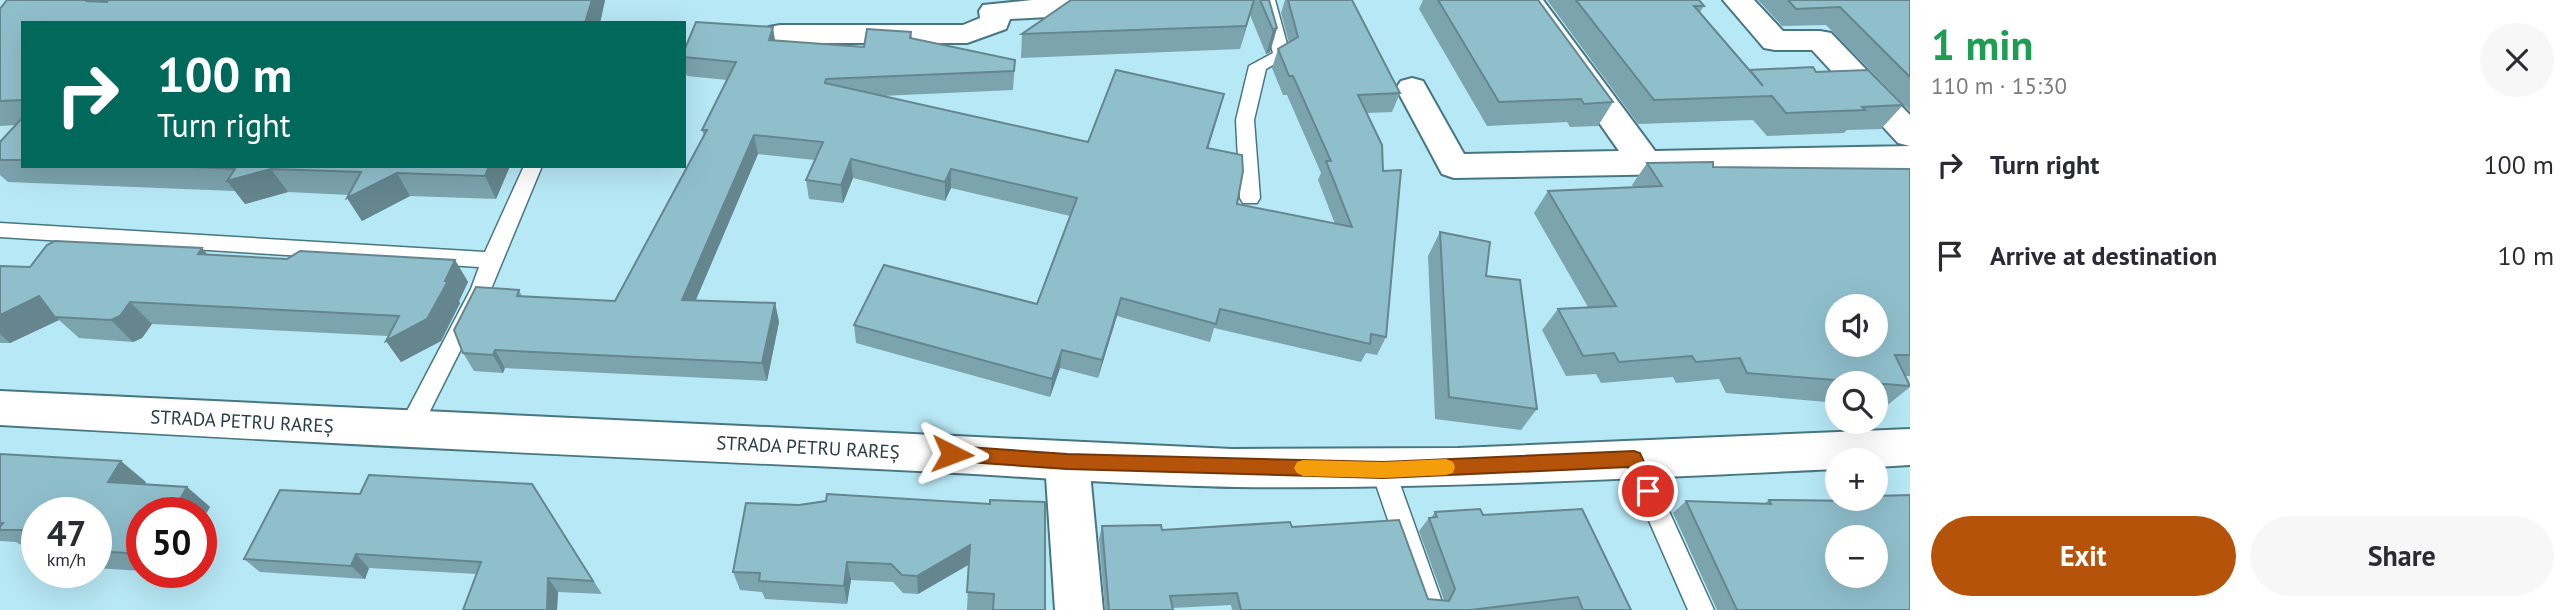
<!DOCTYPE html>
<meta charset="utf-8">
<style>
body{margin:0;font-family:"PT Sans",sans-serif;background:#f7f7f7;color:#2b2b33;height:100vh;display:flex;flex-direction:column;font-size:26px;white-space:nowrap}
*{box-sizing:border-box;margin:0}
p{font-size:23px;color:#7c7c81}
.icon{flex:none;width:38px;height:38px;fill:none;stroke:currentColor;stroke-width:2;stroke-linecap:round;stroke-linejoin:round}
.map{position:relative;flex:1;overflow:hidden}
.panel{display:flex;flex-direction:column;background:#fff;width:665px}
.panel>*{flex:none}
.hud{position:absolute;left:21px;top:21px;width:665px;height:147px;border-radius:0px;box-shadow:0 7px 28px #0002;background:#00695c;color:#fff;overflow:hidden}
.controls{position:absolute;left:1825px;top:294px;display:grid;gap:14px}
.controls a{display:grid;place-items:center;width:63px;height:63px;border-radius:50%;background:#fff;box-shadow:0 7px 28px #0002;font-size:35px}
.speed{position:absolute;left:21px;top:497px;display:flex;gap:14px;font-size:35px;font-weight:700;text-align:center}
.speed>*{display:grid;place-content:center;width:91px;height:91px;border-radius:50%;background:#fff;box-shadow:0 7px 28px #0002;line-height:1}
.speed small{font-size:18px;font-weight:400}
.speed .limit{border:10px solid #d22;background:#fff;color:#111}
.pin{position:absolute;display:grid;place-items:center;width:60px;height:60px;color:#fff;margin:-30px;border:4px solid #fff;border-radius:50%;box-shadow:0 2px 7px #0007}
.me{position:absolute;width:77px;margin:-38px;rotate:93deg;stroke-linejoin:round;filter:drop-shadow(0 0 5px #0008)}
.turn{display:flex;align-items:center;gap:24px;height:147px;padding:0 21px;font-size:32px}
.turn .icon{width:91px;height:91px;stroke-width:2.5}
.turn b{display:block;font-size:49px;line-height:60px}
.round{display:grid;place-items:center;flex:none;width:74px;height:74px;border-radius:37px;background:#f7f7f7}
.overview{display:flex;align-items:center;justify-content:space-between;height:119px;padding:0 21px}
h1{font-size:42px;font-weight:600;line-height:52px;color:#1e9e55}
.cta{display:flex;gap:14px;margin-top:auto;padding:14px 21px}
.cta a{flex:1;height:80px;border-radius:42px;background:#b45309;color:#fff;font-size:28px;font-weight:600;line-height:80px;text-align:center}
.cta a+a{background:#f7f7f7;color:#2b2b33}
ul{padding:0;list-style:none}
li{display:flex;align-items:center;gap:21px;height:91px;padding:0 21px}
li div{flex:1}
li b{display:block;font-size:26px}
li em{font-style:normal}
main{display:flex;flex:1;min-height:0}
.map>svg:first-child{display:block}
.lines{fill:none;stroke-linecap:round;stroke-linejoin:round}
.service-casing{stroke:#487682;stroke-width:3}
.minor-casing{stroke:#487682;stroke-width:4}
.secondary-casing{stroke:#487682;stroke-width:4}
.service{fill:#fff;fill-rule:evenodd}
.minor{fill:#fff;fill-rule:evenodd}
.secondary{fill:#fff;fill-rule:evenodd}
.wall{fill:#7ca4af}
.shaded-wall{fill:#65868f}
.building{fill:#90bfcc;stroke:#65868f;stroke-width:2;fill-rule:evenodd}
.route{fill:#b45309;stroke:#753606;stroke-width:2}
.slow{fill:#f59e0b}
.labels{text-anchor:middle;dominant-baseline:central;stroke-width:5;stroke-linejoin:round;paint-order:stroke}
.street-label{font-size:19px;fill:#2b3e44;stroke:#fff}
</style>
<main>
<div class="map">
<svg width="1910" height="610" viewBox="0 0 1910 610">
<rect width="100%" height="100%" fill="#b7e8f5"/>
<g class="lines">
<defs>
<path id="service" d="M 1259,0 L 1275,0 L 1290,55 L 1266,69 L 1254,120 L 1260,198 L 1257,203 L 1243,203 L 1240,198 L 1236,120 L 1249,66 L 1273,53 Z
M 524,166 L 542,166 L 491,289 L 417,437 L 409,440 L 401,437 L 397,430 L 471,289 L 479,267 L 0,237 L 0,223 L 485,252 Z
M 1634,449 L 1642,452 L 1714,610 L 1688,610 L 1622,459 L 1626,452 Z
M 1383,460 L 1391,463 L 1395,470 L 1442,602 L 1438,610 L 1420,610 L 1416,602 L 1371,470 L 1375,463 Z"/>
<path id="minor" d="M 1032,0 L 1209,0 L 1204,6 L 1194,9 L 1010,19 L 1006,29 L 967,43 L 780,43 L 769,41 L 765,34 L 769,27 L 780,25 L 963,25 L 980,18 L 979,11 L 983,5 Z
M 1513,0 L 1543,0 L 1655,151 L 1910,146 L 1898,143 L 1812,50 L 1775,50 L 1764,48 L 1723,0 L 1754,0 L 1783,31 L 1820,31 L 1831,33 L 1910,115 L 1910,170 L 1454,178 L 1442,174 L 1396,88 L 1401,81 L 1412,78 L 1423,81 L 1464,154 L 1619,151 Z
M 1067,443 L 1082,449 L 1089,462 L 1103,610 L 1055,610 L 1045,462 L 1052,449 Z"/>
<path id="secondary" d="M 0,391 L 1232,449 L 1458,448 L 1910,429 L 1910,465 L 1876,467 L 1876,460 L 1838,460 L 1838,469 C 1637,478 1437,489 1237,487 C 1117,485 997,474 877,469 C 585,456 292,442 0,425 Z"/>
</defs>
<!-- service casing -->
<use href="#service" class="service-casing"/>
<!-- minor casing -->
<use href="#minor" class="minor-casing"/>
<!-- secondary casing -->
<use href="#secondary" class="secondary-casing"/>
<!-- service -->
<use href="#service" class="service"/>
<!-- minor -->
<use href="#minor" class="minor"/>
<!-- secondary -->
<use href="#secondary" class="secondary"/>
</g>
<!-- wall -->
<path class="wall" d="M 605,0 L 600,23 L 23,23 L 23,166 L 510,166 L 496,199 L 410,196 L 362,221 L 347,198 L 349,195 L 288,192 L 245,204 L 235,191 L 8,182 L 0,175 L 0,142 L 15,125 L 0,126 L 0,9 L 108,1 Z
M 1071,0 L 1269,0 L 1277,28 L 1270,52 L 1266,54 L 1250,15 L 1240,49 L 1021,58 L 1022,34 Z
M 1285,0 L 1352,0 L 1400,93 L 1392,112 L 1367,113 L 1386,337 L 1377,355 L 1366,353 L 1361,362 L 1214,328 L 1210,342 L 1117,316 L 1098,378 L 1060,368 L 1050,397 L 856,343 L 854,325 L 1037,304 L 1070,216 L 951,188 L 945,201 L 853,178 L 843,203 L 809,199 L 806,180 L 815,160 L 758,154 L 696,300 L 775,303 L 779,322 L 767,381 L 505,368 L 503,373 L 474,371 L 463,353 L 519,290 L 522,296 L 615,301 L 704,136 L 702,130 L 727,80 L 687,76 L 684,67 L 684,51 L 775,41 L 864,47 L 911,32 L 912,38 L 1015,60 L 1013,90 L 881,96 L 1088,142 L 1224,94 L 1208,149 L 1237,204 L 1335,224 L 1318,180 L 1321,173 L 1287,95 L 1283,95 L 1272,68 L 1278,49 L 1289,43 L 1281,13 Z
M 1423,0 L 1538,0 L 1613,102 L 1598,126 L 1570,127 L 1567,122 L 1487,126 L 1419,9 Z
M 1547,0 L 1699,0 L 1704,6 L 1700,12 L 1750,70 L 1816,72 L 1903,105 L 1881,129 L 1847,130 L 1844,133 L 1767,136 L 1753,120 L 1638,124 Z
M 1758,0 L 1910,0 L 1910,111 L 1826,25 L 1782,26 Z
M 1647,163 L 1713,167 L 1910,169 L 1910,376 L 1905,376 L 1910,387 L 1885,407 L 1876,406 L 1876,383 L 1838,383 L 1838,403 L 1726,393 L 1719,379 L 1676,383 L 1673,377 L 1601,383 L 1596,374 L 1566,376 L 1542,330 L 1558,309 L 1588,307 L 1534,213 L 1548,191 L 1633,187 L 1632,185 Z
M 1440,232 L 1486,276 L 1537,409 L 1521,430 L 1435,419 L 1428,256 Z
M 208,255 L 287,259 L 455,260 L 468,282 L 459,301 L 460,303 L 441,341 L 401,362 L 386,341 L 388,336 L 152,324 L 142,338 L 133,342 L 79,338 L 59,320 L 10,343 L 0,343 L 0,266 L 30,267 Z
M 0,454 L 146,482 L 144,484 L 187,487 L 210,507 L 142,513 L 142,571 L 96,568 L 96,513 L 37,513 L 37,549 L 28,549 L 16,542 L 0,541 Z
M 532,484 L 602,594 L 558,592 L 557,610 L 463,610 L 477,574 L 369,568 L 365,579 L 260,572 L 244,559 L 360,494 Z
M 1855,499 L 1876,499 L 1910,610 L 1717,610 L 1673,513 L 1686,501 L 1765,503 L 1769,500 L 1851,501 Z
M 990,504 L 1045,610 L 967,610 L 969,564 L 918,594 L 903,593 L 893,582 L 851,580 L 847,604 L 765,599 L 762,592 L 740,590 L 733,572 L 799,505 Z
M 1435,512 L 1483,515 L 1631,610 L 1232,610 L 1231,605 L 1172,608 L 1173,610 L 1105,610 L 1099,539 L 1102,526 L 1162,530 L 1292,527 L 1428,599 L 1444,600 L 1419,531 L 1429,518 L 1431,518 Z"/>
<!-- shaded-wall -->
<path class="shaded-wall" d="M 82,0 L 107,0 L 114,10 Z
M 592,0 L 605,0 L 600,23 L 585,23 Z
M 1254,0 L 1250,15 L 1240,49 L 1246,26 Z
M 773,27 L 776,46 L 769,40 Z
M 1277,28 L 1270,52 L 1266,54 L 1273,30 Z
M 1224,94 L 1219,113 L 1202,167 L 1207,148 Z
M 754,135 L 758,154 L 688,318 L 682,300 Z
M 851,159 L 853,178 L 843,203 L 841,185 Z
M 489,166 L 510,166 L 496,199 L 485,176 Z
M 271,169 L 288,192 L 245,204 L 227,181 Z
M 951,169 L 951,188 L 945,201 L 945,182 Z
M 397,173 L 410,196 L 362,221 L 347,198 Z
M 202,248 L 221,270 L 198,254 Z
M 455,260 L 468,282 L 459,301 L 460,303 L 441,341 L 401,362 L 386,341 L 445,281 Z
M 39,296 L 59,320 L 10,343 L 0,334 L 0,315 Z
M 1121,298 L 1117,316 L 1098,378 L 1102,360 Z
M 130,302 L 152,324 L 142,338 L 133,342 L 111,320 Z
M 775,303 L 779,322 L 767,381 L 762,363 Z
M 495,350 L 505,368 L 503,373 L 493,355 Z
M 1062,350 L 1060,368 L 1050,397 L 1052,379 Z
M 121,461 L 146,482 L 133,502 L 108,482 Z
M 187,487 L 210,507 L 201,523 L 201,513 L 172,513 Z
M 970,545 L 970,564 L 918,594 L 917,576 Z
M 356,554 L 369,568 L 365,579 L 351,566 Z
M 847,562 L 851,580 L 847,604 L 844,586 Z
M 548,578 L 558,592 L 557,610 L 547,610 Z"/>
<!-- building -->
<path class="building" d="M 7,0 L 88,0 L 87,1 L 107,2 L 108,0 L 592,0 L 585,23 L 23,23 L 23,100 L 0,101 L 0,9 Z
M 1071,0 L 1254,0 L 1246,26 L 1022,34 Z
M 1260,0 L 1269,0 L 1277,28 L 1273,30 Z
M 1288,0 L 1352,0 L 1400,93 L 1358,95 L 1382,145 L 1383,171 L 1401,170 L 1386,337 L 1371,334 L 1370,344 L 1220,309 L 1216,324 L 1121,298 L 1102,360 L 1062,350 L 1052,379 L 854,325 L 884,265 L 1037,304 L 1077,198 L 951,169 L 945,182 L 851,159 L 841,185 L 806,180 L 823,142 L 754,135 L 682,300 L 775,303 L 762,363 L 495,350 L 493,355 L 463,353 L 454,330 L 476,287 L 519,290 L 517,296 L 615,301 L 707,130 L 702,130 L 736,62 L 684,57 L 684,51 L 696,22 L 773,27 L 769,40 L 864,47 L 867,29 L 911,32 L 910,38 L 1015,60 L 1014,71 L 826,79 L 825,83 L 1088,142 L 1116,70 L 1224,94 L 1207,148 L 1242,155 L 1243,171 L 1237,204 L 1352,227 L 1326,161 L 1331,161 L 1293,76 L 1289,76 L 1278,49 L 1298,37 Z
M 1438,0 L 1538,0 L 1613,102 L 1584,104 L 1581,99 L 1499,102 Z
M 1576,0 L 1699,0 L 1704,6 L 1694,6 L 1763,86 L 1750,70 L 1813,67 L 1816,72 L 1868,70 L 1903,105 L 1862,107 L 1865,110 L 1786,113 L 1772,96 L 1654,100 Z
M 1788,0 L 1910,0 L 1910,77 L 1840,7 L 1796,9 Z
M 23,117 L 23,160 L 0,160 L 0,142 Z
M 1713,162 L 1713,167 L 1910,169 L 1910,355 L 1895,355 L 1910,386 L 1747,373 L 1740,358 L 1696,362 L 1692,356 L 1619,362 L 1614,353 L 1583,356 L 1558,309 L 1616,306 L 1548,191 L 1662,186 L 1647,163 ZM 1838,306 L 1876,306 L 1876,345 L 1838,345 Z
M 173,166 L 489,166 L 485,176 L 397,173 L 347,198 L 361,172 L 271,169 L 227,181 L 235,169 Z
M 1440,232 L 1490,242 L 1486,276 L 1520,280 L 1537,409 L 1449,397 Z
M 55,241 L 202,248 L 198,254 L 287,259 L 300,251 L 455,260 L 445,281 L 448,281 L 427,319 L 386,341 L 399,316 L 130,302 L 120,316 L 111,320 L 55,317 L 39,296 L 0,315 L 0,266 L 30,267 L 47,245 Z
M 0,454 L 121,461 L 108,482 L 187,487 L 172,513 L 142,513 L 142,554 L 96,551 L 96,513 L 37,513 L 37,530 L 0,530 L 0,527 L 3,523 L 0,523 Z
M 369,475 L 532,484 L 593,581 L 548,578 L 547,610 L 463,610 L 481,562 L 356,554 L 351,566 L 244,559 L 280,490 L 360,494 Z
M 827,494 L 990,504 L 990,500 L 1045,502 L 1045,610 L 993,610 L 994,594 L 967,592 L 970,545 L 917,576 L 902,575 L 891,564 L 847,562 L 844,586 L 759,581 L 760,573 L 733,572 L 746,503 L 799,505 L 826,501 Z
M 1910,495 L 1910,610 L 1737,610 L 1686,501 L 1771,504 L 1769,500 L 1862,501 L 1861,499 L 1876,499 L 1876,496 ZM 1838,537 L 1876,537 L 1876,576 L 1838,576 Z
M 1480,509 L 1483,515 L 1582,509 L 1631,610 L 1583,610 L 1578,597 L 1470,610 L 1241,610 L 1237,593 L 1170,596 L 1173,610 L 1109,610 L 1102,526 L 1161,525 L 1162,530 L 1290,522 L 1292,527 L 1399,520 L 1428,599 L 1449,601 L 1455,589 L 1429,518 L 1437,517 L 1435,512 Z"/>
<!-- route -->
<path class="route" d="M 952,446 L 1067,454 L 1383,462 L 1634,451 L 1640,453 L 1657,491 L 1654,497 L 1648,499 L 1641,497 L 1628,467 L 1383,478 L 1067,469 L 952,461 L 946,459 L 943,454 L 946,448 Z"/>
<!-- slow -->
<path class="slow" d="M 1446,459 L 1453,462 L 1455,467 L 1453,473 L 1446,475 L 1383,478 L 1303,476 L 1297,473 L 1294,468 L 1297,462 L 1303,460 L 1383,462 Z"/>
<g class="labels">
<!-- street labels -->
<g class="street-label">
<text transform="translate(242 421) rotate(3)">STRADA PETRU RAREȘ</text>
<text transform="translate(808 447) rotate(3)">STRADA PETRU RAREȘ</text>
</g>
</g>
</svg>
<div class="controls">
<a><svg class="icon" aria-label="sound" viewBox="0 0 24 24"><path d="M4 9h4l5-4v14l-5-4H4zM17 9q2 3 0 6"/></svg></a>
<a><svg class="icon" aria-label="search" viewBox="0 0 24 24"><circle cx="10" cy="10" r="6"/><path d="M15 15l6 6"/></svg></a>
<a>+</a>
<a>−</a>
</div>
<div class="speed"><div>47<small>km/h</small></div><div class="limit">50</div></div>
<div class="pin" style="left:1648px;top:491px;background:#d93025"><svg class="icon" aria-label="arrive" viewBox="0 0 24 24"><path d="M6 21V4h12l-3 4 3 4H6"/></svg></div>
<svg class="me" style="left:952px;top:454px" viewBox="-20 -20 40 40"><path d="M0-17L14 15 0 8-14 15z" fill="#b45309" stroke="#fff" stroke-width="4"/></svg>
<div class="hud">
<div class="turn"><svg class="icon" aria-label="right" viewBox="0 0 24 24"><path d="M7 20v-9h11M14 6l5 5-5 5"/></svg><div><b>100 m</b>Turn right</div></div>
</div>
</div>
<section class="panel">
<div class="overview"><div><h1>1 min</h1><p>110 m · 15:30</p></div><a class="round"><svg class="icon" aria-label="close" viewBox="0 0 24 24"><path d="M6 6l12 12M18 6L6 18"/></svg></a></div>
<ul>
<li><svg class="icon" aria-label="right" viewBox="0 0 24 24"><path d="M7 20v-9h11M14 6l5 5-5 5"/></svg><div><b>Turn right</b></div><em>100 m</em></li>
<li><svg class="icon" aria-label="arrive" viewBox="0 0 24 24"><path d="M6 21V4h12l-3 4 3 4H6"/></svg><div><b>Arrive at destination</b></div><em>10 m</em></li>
</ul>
<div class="cta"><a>Exit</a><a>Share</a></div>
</section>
</main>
